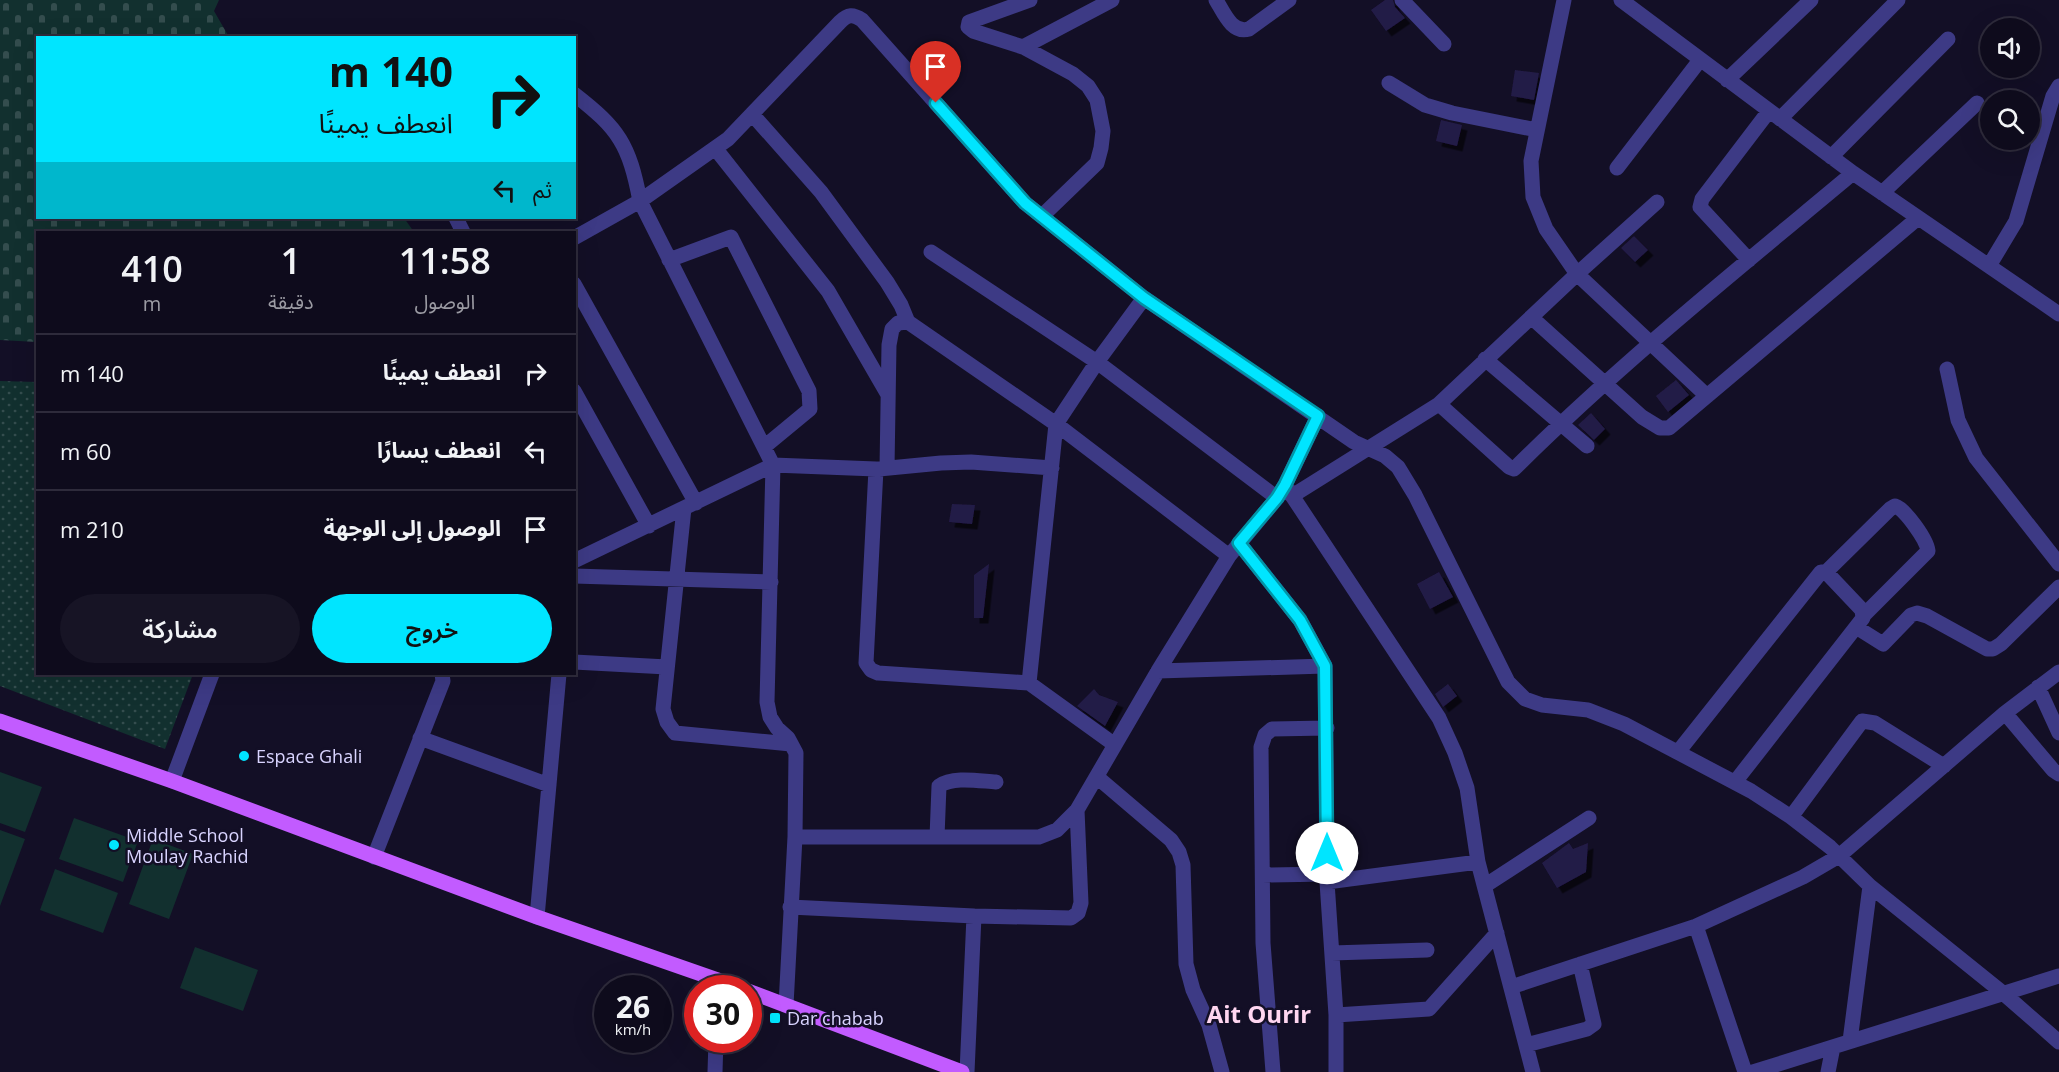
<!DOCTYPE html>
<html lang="ar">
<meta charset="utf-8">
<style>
body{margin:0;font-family:"Open Sans","Noto Sans Arabic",sans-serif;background:#171425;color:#f1f3f6;direction:rtl;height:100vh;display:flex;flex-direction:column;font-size:22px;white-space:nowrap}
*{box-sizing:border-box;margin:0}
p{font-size:20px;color:#9b9ba3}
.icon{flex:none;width:33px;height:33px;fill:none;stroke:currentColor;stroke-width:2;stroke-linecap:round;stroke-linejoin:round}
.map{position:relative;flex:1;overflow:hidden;direction:ltr}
.sheet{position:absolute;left:36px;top:231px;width:540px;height:444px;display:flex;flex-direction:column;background:#0e0b1c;border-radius:0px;box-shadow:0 6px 24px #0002,0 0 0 2px #2e2b3b;direction:rtl}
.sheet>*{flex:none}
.hud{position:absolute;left:36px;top:36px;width:540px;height:183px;border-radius:0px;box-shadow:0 6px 24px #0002,0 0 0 2px #2e2b3b;direction:rtl;background:#00e5ff;color:#111;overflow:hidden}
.buttons{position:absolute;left:1980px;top:18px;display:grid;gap:12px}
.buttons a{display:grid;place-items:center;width:60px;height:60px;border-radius:50%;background:#0e0b1c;box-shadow:0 6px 24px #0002,0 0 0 2px #2e2b3b;font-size:30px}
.speed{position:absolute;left:594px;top:975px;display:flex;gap:12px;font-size:30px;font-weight:700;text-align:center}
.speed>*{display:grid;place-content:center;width:78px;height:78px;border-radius:50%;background:#0e0b1c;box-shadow:0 6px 24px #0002,0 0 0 2px #2e2b3b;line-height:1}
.speed small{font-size:15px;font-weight:400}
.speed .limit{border:9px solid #d22;background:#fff;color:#111}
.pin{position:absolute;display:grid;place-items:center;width:51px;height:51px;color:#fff;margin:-62px -26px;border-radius:50% 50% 50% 0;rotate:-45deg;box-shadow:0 0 6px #0007}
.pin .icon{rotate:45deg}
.me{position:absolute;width:66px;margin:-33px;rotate:0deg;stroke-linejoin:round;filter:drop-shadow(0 0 4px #0008)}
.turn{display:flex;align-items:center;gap:21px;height:126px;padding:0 24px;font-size:27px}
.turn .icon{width:78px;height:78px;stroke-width:2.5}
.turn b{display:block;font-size:42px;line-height:51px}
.then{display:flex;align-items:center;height:57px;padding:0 24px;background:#0003;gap:12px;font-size:22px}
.eta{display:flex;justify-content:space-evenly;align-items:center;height:102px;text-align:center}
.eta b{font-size:36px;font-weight:600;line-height:42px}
.action{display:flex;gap:12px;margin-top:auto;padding:12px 24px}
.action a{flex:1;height:69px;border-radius:36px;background:#00e5ff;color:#111;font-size:24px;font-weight:600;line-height:69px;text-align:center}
.action a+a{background:#171425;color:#f1f3f6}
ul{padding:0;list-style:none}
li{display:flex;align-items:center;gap:18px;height:78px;padding:0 24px;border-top:2px solid #2e2b3b}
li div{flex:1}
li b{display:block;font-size:22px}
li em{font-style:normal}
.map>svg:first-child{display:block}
.green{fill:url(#green-dots)}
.cemetery{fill:url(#cemetery-stones)}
.pitch{fill:#12302f}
.building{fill:#241b47;filter:url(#shadow)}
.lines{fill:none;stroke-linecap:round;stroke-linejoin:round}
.minor{stroke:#3d3a85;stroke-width:15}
.major{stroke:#c25bff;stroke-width:15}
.route-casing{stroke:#0095a6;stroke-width:15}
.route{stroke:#00e5ff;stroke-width:10}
.poi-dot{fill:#00e5ff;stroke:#130f26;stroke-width:2}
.labels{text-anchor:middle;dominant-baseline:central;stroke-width:5;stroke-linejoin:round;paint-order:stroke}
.poi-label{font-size:18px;fill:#d9d4ff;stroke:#130f26;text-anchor:start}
.district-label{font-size:24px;font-weight:bold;fill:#ffd6f0;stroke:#130f26}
</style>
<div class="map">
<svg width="2059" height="1072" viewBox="0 0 2059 1072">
<defs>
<pattern id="green-dots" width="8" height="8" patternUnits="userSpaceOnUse" patternTransform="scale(1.5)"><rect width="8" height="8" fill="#12302f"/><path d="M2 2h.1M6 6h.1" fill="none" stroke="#344d4e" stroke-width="1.8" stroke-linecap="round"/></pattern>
<pattern id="cemetery-stones" width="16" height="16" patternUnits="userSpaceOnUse" patternTransform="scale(1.5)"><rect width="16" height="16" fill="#12302f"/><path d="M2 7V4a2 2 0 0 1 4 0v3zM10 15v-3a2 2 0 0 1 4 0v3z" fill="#344d4e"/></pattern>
<filter id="shadow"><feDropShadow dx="5.5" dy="5.5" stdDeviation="0" flood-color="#0009"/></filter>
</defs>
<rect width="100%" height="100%" fill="#130f26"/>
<!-- green -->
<path class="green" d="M 0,381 L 37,382 L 38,674 L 193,674 L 165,749 L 0,686 Z"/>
<!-- cemetery -->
<path class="cemetery" d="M 0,0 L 219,0 L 214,11 L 229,37 L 38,38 L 38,218 L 404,218 L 414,232 L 38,232 L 37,342 L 0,340 Z"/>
<!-- pitch -->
<path class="pitch" d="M 0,772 L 42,787 L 25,832 L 0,823 Z
M 74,818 L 138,841 L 123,882 L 59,859 Z
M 0,830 L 25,839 L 0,906 Z
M 153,839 L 193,854 L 169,919 L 129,904 Z
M 55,869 L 118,893 L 103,933 L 40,910 Z
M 195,947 L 258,970 L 243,1011 L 180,988 Z"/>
<!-- building -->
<path class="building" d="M 1385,0 L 1393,0 L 1395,7 L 1405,18 L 1386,31 L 1371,10 Z
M 1515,70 L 1539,73 L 1534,100 L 1511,96 Z
M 1441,120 L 1462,125 L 1457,146 L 1436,141 Z
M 1634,236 L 1648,250 L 1635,262 L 1621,248 Z
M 1676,380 L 1689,395 L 1668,412 L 1656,396 Z
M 1591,413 L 1605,429 L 1594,440 L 1578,425 Z
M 952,504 L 975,505 L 972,524 L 949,522 Z
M 989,564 L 983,618 L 974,618 L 974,575 Z
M 1439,572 L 1453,597 L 1430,609 L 1417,584 Z
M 1448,684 L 1457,696 L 1443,707 L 1435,694 Z
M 1094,689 L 1099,695 L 1118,702 L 1105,726 L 1077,706 Z
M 1569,843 L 1573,849 L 1588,843 L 1586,872 L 1557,888 L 1542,863 Z"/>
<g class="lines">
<!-- minor -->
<path class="minor" d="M 1030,0 L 969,22 L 968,27 L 973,31 L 1023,47 L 1073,74 L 1088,86 L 1097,100 L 1103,131 L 1101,148 L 1097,163 L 1042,216
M 1216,0 C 1224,13 1232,34 1249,29 L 1289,0
M 1402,0 L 1444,44
M 1621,0 L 1853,173 L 2059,314
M 1023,47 L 1112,0
M 1727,80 L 1811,0
M 1389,83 L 1425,105 L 1452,113 L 1537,130
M 574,94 C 619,129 629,144 640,201 L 773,465 L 767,702 L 770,717 L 777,728 L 788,738 L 796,753 L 795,837 L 786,1005
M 752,114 L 821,192 L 887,282 L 901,305 L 908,322
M 1780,119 L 1898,0
M 715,148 L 828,291 L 887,393
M 1831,157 L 1948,39
M 1617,168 L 1700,60
M 1882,193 L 1977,103
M 1657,202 L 1577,274 L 1707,396
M 456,218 L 463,232
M 574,238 L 640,201 L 728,139 L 840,22 C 848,14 853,14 862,20 L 1025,203 L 1144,298 L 1354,442 L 1385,456 L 1398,467 L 1415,495 L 1508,682 L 1525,699 L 1542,705 L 1588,710 L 1624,724 L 1751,791 L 1791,817 L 1830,847 L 1870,886 L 2003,993 L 2059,1042
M 931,252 L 1097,362 L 1277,498
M 669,260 L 731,237 L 809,391 L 810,409 L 764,447
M 1749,260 L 1700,207 L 1702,199 L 1769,111
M 1989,266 L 2016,221 L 2053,96 L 2059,86
M 574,284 L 696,503
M 1531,317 L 1642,417 L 1660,428 L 1669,428 L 1918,218
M 1485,359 L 1587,446
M 1947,369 L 1958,420 L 1976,458 L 2059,564
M 574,391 L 649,526
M 1439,404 L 1509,467 L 1514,469 C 1621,363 1738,269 1853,173
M 887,468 L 889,345 L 892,329 L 898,323 L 908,322 L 1056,424 L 1229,556
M 879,469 L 941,463 L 971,462 L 1052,468
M 1287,488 L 1439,718 L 1455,753 L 1467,788 L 1478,862 L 1533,1072
M 1292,496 L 1439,404 L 1577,274 L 1546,229 L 1533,197 L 1531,161 L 1564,0
M 684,508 L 663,709 L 667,722 L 675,733 L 791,744
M 1239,543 L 1300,620 L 1325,666 L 1327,882 L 1336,1015 L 1336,1072
M 574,561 L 773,465 L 876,469 L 866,663 L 871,670 L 878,673 L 1029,683 L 1115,745
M 1826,572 L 1890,509 L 1895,506 C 1905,509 1927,540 1928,551 L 1864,615
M 574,576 L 771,582
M 1856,627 L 1883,644 L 1911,615 L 1917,613 L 1927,616 L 1987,649 L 1993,649 L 2001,644 L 2059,587
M 574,662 L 667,667
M 1158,671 L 1325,666
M 1029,683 L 1056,424 L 1097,362 L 1144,298
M 2038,687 L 2059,733
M 2005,713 L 2053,770 L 2059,774
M 420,738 L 549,785
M 1678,752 L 1821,572 L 1826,572 L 1862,610 L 1863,618 L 1735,782
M 1097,777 L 1171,840 L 1179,852 L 1183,865 L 1186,964 L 1193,990 L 1209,1025 L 1222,1072
M 172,781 L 212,674
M 1791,817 L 1862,721 L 1875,723 L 1944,766
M 795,837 L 1039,837 L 1057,830 L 1077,810 L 1158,671 L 1229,556 L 1277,498 L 1285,485 L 1318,416
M 937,837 L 939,786 C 953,776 979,781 996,782
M 374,857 L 443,681 L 442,674
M 1263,875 L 1327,874
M 1327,882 L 1478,862
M 1486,885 L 1589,818
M 790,907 L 974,916
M 537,917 L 559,674
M 1696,926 L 1745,1072
M 1332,953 L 1427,950
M 1511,987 L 1696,926 L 1803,877 L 1839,856 L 2005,713 L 2059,672
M 1336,1015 L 1429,1009 L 1497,933
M 1850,1041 L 1870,886
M 1526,1045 L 1587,1029 L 1594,1024 L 1580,964
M 715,1072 L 716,1040
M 967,1072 L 974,916 L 1071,918 L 1078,913 L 1081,903 L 1077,810
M 1273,1072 L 1263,943 L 1261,747 L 1265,735 L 1272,729 L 1327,728
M 1753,1072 L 2059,976
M 1828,1072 L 1833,1047"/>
<!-- major -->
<path class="major" d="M 0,721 L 172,781 L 537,917 L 741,988
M 748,991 L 962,1072"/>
</g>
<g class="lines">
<defs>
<path id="route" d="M 936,103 L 1025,203 L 1144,298 L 1318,416 L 1285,485 L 1277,498 L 1239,543 L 1300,620 L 1325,666 L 1327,853"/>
</defs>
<!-- route casing -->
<use href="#route" class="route-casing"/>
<!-- route -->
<use href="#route" class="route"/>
</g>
<!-- markers -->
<g class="poi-dot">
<circle cx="244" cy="756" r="6"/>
<circle cx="114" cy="845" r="6"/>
<rect x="769" y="1012" width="12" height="12" rx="3"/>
</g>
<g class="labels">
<!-- poi labels -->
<g class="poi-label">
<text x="256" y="756">Espace Ghali</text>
<text x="126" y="835">Middle School<tspan x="126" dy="21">Moulay Rachid</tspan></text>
<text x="787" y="1018">Dar chabab</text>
</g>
<!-- district labels -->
<g class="district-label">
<text x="1259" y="1013">Ait Ourir</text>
</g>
</g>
</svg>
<div class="buttons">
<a><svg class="icon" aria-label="sound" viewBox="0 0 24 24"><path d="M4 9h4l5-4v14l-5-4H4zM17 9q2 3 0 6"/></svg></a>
<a><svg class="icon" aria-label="search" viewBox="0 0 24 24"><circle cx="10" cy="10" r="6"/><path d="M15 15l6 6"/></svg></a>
</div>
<div class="speed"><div>26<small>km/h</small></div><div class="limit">30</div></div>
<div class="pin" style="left:936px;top:103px;background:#d93025"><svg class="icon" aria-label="arrive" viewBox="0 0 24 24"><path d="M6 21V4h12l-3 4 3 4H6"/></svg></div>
<svg class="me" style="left:1327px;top:853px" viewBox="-20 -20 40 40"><circle r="19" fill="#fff"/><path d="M0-13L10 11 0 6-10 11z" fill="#00e5ff"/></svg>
<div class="hud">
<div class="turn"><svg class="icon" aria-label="right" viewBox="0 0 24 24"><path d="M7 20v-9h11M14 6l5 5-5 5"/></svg><div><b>140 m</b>انعطف يمينًا</div></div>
<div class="then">ثم<svg class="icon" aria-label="left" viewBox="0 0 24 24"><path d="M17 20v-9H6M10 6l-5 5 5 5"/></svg></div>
</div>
<section class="sheet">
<div class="eta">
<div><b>11:58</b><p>الوصول</p></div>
<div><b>1</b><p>دقيقة</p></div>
<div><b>410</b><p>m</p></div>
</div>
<ul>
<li><svg class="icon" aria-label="right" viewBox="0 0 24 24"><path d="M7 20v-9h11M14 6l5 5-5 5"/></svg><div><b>انعطف يمينًا</b></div><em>140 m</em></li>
<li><svg class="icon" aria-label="left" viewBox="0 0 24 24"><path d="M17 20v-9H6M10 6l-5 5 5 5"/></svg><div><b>انعطف يسارًا</b></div><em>60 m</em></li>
<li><svg class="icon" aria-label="arrive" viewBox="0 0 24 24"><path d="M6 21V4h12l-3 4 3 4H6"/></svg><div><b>الوصول إلى الوجهة</b></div><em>210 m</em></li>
</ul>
<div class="action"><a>خروج</a><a>مشاركة</a></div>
</section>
</div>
